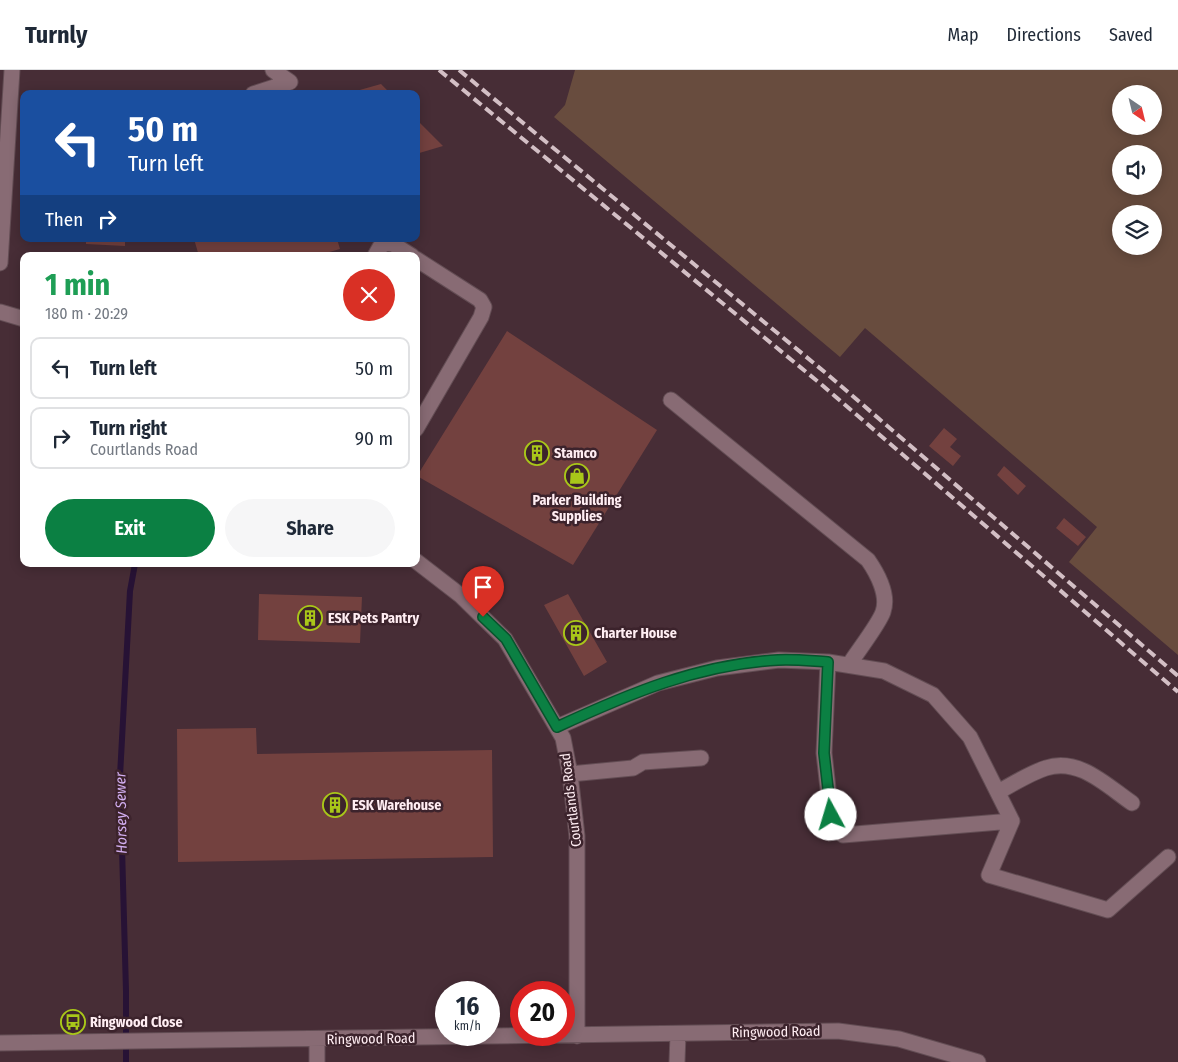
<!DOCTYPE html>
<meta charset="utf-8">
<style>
body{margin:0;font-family:"Fira Sans Condensed",sans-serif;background:#f6f6f7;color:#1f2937;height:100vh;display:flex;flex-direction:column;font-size:19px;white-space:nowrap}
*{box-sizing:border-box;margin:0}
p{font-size:16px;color:#747a83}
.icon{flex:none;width:28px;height:28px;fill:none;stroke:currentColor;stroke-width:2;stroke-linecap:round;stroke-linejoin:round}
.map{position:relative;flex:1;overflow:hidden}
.side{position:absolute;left:20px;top:182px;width:400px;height:315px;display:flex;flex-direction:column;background:#fff;border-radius:10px;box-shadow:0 2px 12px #0003}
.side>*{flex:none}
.guide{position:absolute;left:20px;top:20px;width:400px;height:152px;border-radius:10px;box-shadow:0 2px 12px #0003;background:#1a4fa0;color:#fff;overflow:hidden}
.needle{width:32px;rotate:145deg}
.controls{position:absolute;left:1112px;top:15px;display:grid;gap:10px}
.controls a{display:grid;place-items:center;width:50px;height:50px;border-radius:50%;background:#fff;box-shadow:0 2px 12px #0003;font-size:25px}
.speed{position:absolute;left:435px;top:911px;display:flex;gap:10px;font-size:25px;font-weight:700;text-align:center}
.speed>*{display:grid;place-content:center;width:65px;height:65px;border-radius:50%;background:#fff;box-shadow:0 2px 12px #0003;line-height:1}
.speed small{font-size:12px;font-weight:400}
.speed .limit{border:8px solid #d22;background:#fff;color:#111}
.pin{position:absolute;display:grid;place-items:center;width:42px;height:42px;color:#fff;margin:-51px -21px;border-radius:50% 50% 50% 0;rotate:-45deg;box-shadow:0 0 5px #0007}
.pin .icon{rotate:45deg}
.me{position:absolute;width:55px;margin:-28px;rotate:354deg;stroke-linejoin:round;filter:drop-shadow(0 0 4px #0008)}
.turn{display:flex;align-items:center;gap:18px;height:105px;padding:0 25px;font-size:22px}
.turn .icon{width:65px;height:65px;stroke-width:2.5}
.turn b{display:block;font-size:35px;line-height:42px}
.then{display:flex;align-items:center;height:48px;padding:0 25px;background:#0003;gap:10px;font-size:19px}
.round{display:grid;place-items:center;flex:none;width:52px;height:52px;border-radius:26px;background:#f6f6f7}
.overview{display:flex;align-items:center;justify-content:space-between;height:85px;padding:0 25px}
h1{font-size:30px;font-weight:700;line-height:38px;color:#1e9e55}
.action{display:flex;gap:10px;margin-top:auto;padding:10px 25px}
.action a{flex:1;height:58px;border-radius:30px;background:#0b8043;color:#fff;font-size:20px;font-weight:700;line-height:58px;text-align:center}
.action a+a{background:#f6f6f7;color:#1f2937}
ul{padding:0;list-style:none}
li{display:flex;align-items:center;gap:15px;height:62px;margin:0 10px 8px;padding:0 15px;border:2px solid #e0e1e3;border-radius:10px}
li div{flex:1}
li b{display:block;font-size:19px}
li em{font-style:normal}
header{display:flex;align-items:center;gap:30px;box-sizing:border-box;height:70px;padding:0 25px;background:#fff;border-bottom:1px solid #e0e1e3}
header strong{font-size:24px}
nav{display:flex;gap:28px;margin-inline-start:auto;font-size:18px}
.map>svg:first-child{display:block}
.green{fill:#684c3e;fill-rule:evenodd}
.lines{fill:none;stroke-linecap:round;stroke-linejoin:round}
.stream{stroke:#271235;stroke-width:6}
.building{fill:#73413f}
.minor-casing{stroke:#634d54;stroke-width:17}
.minor{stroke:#886b74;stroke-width:15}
.rail{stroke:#d3bfc5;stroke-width:4;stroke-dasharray:10 5;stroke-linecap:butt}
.route-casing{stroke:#07532c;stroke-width:12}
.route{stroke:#0b8043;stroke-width:9}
.labels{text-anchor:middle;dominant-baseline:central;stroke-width:5;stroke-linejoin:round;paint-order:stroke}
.poi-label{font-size:14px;font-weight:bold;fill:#ffedf2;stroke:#3c232c;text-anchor:start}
.street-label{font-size:14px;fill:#ffedf2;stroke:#3c232c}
.water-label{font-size:15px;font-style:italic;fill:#d2aef0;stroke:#3c232c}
</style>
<header>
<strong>Turnly</strong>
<nav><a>Map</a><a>Directions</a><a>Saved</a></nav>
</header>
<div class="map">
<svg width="1178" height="992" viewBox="0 0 1178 992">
<rect width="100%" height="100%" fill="#472d36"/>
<!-- green -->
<path class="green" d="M 575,0 L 1178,0 L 1178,585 L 1069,492 L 1097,457 L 865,258 L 840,287 L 554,47 L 565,35 ZM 1121,24 L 1154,24 L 1154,56 L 1121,56 ZM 1121,84 L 1154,84 L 1154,116 L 1121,116 ZM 1121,144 L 1154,144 L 1154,176 L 1121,176 Z"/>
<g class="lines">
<!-- stream -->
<path class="stream" d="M 126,992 L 126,921 L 120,706 L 130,521 L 135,494"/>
</g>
<!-- building -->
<path class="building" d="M 381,14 L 391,24 L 349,24 L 349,23 Z
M 416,49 L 443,76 L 416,84 Z
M 86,169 L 125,169 L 125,176 L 86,174 Z
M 194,169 L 337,169 L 340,179 L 315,186 L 199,186 Z
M 507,261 L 657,360 L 573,495 L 417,406 Z
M 944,358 L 957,369 L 950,377 L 961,386 L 953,396 L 929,376 Z
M 1004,396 L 1026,416 L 1018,425 L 997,405 Z
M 1064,448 L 1086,467 L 1078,476 L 1056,458 Z
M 259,524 L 362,527 L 360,573 L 258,570 Z
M 568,524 L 607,592 L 584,606 L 544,535 Z
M 256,658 L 257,684 L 492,680 L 493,787 L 178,792 L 177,659 Z"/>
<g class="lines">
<defs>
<path id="minor" d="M 253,24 L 290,12 L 273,0
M 375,186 L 380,177 L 386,173 L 393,174 L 412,186
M 416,189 L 480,230 L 484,237 L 481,247 L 416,359
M 0,193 L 12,0
M 0,242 L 24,249
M 671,330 L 868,490 C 877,503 889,525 883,542 C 879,554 857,582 849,595
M 416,491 L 460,525 L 505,569 L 563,668 L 570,704 L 577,766 L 577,966
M 828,592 L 824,683 L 831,745 L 843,765 L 1012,751
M 557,657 L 658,613 L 717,598 L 779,590 L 828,592 L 884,601 L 933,625 L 970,667 L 1012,751 L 989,805 L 1108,840 L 1168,787
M 570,704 L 633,698 L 643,692 L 701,688
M 998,722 C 1013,714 1030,703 1046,698 C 1079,687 1107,716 1132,733
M 317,970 L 317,992
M 0,973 L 838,961 L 899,969 L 978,992
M 677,992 L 678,964"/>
</defs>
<!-- minor casing -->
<use href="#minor" class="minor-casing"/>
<!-- minor -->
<use href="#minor" class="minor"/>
<!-- rail -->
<path class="rail" d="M 439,0 L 822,315 L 1178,622
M 459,0 L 827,304 L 1178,606"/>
</g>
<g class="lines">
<defs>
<path id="route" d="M 483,547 L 506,569 L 557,657 C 628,624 699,594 778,590 C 794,589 811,591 828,592 L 824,683 L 831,745"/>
</defs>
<!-- route casing -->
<use href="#route" class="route-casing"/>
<!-- route -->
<use href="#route" class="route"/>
</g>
<!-- icons -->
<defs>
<symbol id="building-ring" viewBox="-11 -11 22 22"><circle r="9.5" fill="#3c232c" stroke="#a9c719" stroke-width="1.5"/><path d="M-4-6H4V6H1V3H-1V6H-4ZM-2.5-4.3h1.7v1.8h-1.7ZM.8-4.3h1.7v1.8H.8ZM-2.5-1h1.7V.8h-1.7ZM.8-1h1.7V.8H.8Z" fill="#a9c719"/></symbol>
<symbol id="shop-ring" viewBox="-11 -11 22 22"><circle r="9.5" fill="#3c232c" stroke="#a9c719" stroke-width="1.5"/><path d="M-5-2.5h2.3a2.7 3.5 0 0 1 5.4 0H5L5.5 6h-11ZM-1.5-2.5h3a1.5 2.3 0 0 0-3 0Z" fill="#a9c719"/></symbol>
<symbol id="bus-ring" viewBox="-11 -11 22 22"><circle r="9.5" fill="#3c232c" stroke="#a9c719" stroke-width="1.5"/><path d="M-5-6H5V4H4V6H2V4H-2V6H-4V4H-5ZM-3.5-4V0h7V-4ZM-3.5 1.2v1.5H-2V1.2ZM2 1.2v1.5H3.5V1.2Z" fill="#a9c719"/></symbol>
</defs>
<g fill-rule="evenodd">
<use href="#building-ring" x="523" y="369" width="28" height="28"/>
<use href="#shop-ring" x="563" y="392" width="28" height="28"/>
<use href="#building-ring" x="296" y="534" width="28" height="28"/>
<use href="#building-ring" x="562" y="549" width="28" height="28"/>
<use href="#building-ring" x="321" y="721" width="28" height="28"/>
<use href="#bus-ring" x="59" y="938" width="28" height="28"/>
</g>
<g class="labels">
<!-- poi labels -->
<g class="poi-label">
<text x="554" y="383">Stamco</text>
<text x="577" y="430" text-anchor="middle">Parker Building<tspan x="577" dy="16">Supplies</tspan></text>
<text x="328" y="548">ESK Pets Pantry</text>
<text x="594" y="563">Charter House</text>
<text x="352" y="735">ESK Warehouse</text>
<text x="90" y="952">Ringwood Close</text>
</g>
<!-- street labels -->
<g class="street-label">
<text transform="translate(571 730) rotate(-97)">Courtlands Road</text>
<text transform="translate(776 962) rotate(-1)">Ringwood Road</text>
<text transform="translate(371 969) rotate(-1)">Ringwood Road</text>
</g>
<!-- water labels -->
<g class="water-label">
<text transform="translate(121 743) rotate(-91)">Horsey Sewer</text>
</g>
</g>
</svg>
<div class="controls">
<a><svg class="needle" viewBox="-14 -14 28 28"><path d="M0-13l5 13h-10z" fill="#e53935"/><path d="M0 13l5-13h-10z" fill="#747a83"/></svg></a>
<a><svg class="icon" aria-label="sound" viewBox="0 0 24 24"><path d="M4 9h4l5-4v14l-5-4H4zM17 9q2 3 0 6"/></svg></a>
<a><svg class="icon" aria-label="layers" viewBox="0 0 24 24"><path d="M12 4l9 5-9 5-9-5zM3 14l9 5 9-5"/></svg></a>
</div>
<div class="speed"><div>16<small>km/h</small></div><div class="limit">20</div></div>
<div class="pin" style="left:483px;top:547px;background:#d93025"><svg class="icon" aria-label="arrive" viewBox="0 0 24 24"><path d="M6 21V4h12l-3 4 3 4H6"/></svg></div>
<svg class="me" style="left:831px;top:745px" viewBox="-20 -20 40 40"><circle r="19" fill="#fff"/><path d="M0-13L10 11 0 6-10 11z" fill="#0b8043"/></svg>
<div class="guide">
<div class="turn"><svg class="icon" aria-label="left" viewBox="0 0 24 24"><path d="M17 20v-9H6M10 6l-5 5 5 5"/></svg><div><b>50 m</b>Turn left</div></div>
<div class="then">Then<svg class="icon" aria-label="right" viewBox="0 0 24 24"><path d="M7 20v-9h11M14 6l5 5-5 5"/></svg></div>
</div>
<section class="side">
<div class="overview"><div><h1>1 min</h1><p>180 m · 20:29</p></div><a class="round" style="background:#d93025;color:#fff"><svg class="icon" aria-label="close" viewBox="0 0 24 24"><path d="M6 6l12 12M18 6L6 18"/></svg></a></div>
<ul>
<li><svg class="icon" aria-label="left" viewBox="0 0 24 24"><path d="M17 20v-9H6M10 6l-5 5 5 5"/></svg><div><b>Turn left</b></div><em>50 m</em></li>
<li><svg class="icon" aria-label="right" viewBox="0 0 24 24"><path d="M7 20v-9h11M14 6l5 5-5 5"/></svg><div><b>Turn right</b><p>Courtlands Road</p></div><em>90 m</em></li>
</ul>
<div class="action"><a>Exit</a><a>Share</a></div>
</section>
</div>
